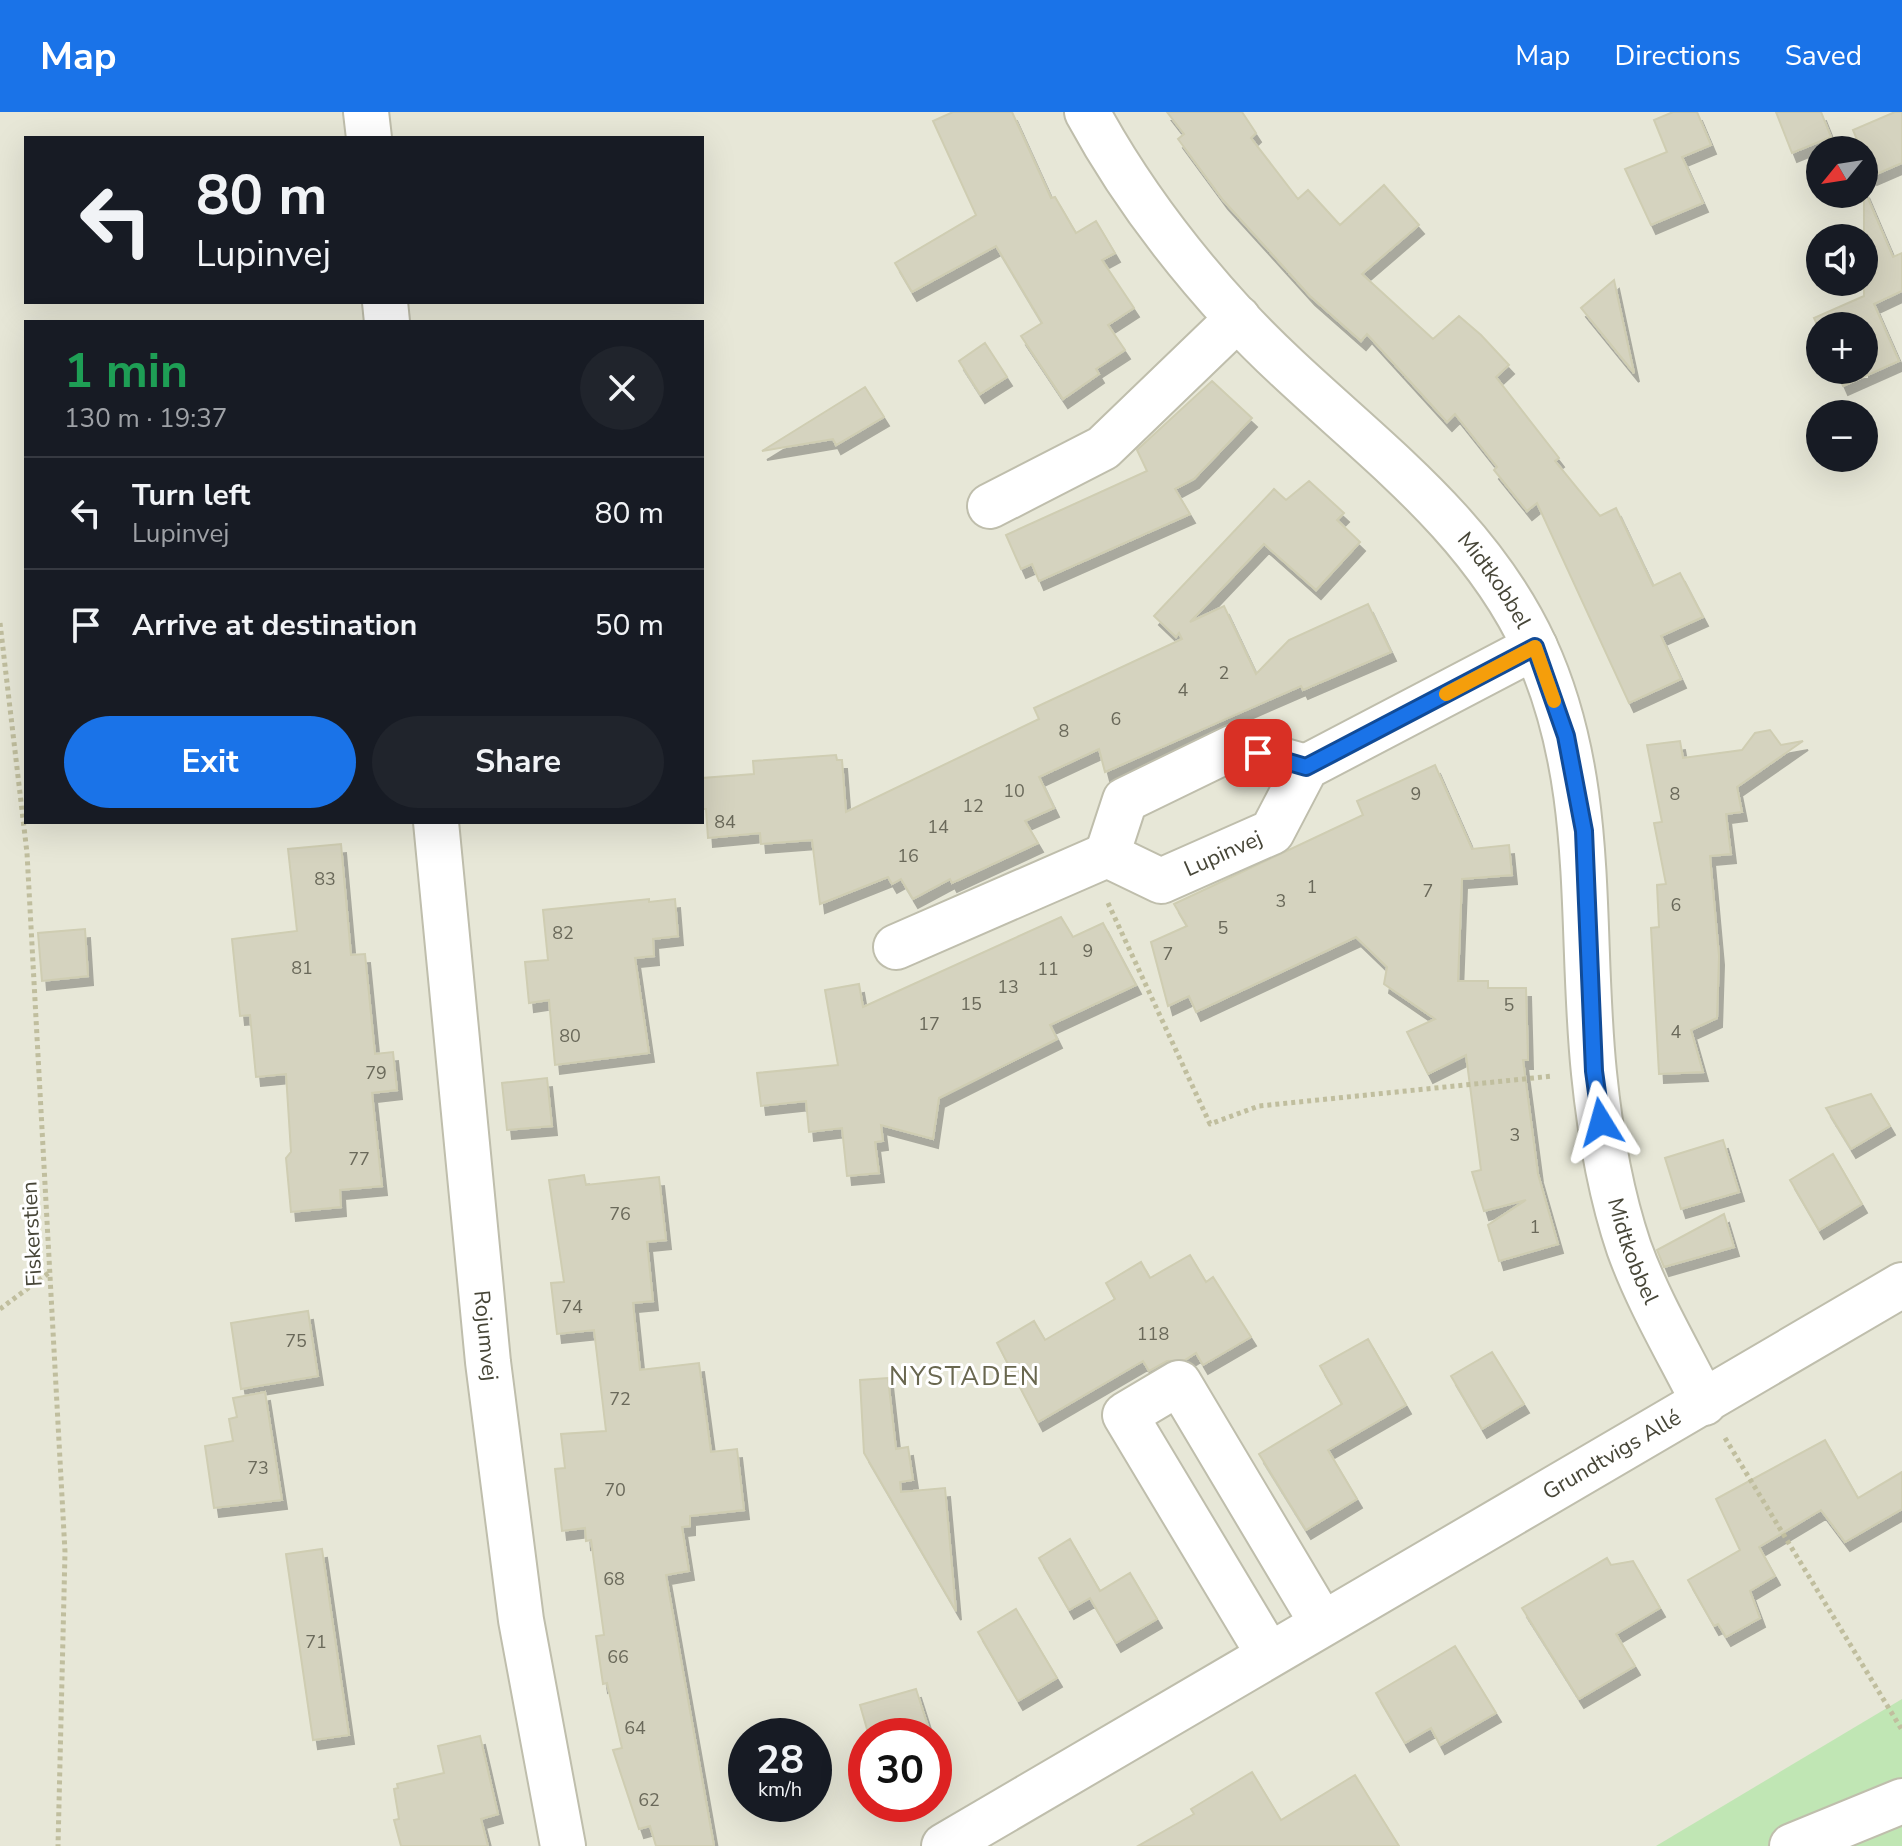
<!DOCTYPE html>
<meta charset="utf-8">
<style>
body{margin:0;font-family:"Nunito Sans",sans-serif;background:#20242c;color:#f1f3f6;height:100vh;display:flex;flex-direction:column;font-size:30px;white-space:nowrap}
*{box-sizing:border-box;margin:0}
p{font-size:26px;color:#9ea1a6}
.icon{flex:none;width:44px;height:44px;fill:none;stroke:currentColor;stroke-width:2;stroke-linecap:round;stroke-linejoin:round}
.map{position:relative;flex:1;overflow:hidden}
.drawer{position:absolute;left:24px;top:208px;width:680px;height:504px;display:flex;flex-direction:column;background:#171b24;border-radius:0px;box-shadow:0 8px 32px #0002}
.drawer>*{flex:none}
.hud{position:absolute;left:24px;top:24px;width:680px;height:168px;border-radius:0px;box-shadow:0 8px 32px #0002;background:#171b24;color:#f1f3f6;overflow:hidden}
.needle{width:52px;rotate:240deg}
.tools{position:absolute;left:1806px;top:24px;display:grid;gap:16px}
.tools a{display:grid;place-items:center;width:72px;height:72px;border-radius:50%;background:#171b24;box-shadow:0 8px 32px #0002;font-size:40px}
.speed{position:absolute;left:728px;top:1606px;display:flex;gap:16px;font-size:40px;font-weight:700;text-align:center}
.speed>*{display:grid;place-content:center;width:104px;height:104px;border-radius:50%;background:#171b24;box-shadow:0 8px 32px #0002;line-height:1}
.speed small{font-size:20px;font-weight:400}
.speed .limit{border:12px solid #d22;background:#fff;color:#111}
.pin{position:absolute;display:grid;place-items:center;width:68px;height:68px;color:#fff;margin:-34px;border-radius:16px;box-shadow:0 4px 12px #0006}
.me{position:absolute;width:88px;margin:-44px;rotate:352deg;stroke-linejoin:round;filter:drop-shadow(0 0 6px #0008)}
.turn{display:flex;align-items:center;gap:28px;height:168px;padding:0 40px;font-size:36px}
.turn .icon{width:104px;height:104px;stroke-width:2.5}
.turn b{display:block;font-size:56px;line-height:68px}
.round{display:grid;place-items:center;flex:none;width:84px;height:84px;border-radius:42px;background:#20242c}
.summary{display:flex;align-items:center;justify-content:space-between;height:136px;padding:0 40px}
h1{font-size:48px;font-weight:700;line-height:60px;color:#1e9e55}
.button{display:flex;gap:16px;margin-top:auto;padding:16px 40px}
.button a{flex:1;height:92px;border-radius:48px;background:#1a73e8;color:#fff;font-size:32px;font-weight:700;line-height:92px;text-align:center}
.button a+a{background:#20242c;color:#f1f3f6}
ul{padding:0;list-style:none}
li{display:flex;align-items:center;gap:24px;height:112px;padding:0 40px;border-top:2px solid #363941}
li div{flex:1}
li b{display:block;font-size:30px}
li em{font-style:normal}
header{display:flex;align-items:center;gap:48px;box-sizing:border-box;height:112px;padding:0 40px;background:#1a73e8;color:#fff}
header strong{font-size:38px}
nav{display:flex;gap:44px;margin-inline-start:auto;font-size:28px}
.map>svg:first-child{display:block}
.residential{fill:#e7e7d7;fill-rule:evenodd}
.green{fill:#c0e6b4}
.building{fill:#d5d3bf;stroke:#cfcdb2;stroke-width:2;filter:url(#shadow)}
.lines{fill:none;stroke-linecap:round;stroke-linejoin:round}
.minor-casing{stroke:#bfbeac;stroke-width:48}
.path{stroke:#c0be9e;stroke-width:5;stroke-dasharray:4 4;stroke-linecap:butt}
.minor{stroke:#fff;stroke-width:44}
.route-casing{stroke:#114b97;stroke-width:20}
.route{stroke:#1a73e8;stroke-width:14}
.slow{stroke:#f59e0b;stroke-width:14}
.labels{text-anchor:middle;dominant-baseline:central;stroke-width:6;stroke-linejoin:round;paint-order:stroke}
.number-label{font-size:18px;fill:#6a695a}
.street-label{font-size:22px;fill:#474638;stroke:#fff}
.quarter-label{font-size:26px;letter-spacing:2px;fill:#69674f;stroke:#fff}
</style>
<header>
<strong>Map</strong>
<nav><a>Map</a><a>Directions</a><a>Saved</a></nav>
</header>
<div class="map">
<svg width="1902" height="1734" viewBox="0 0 1902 1734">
<defs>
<filter id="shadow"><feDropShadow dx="5" dy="9" stdDeviation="0" flood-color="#0004"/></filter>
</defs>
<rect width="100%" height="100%" fill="#f4f4e9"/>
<!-- residential -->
<path class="residential" d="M 0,0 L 1902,0 L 1902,1734 L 0,1734 ZM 26,26 L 702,26 L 702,190 L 26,190 ZM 1820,38 L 1864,38 L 1864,82 L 1820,82 ZM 1820,126 L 1864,126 L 1864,170 L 1820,170 ZM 26,210 L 702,210 L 702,710 L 26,710 ZM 1820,214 L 1864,214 L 1864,258 L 1820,258 ZM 1820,302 L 1864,302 L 1864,346 L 1820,346 ZM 746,1624 L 814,1624 L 814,1692 L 746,1692 ZM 866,1624 L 934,1624 L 934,1692 L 866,1692 Z"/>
<!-- green -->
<path class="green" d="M 1902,1587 L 1902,1734 L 1656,1734 Z"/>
<!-- building -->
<path class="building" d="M 953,0 L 1012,0 L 1051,86 L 1055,85 L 1076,121 L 1096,109 L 1115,141 L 1102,148 L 1134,196 L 1108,213 L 1125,238 L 1096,257 L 1099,262 L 1063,287 L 1021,224 L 1042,211 L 996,134 L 912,180 L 895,151 L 976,103 L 933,9 Z
M 1167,0 L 1242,0 L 1256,21 L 1251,26 L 1298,87 L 1308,78 L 1340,113 L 1384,73 L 1419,113 L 1362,162 L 1433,227 L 1459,204 L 1481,223 L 1509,253 L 1496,265 L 1559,346 L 1555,349 L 1600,404 L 1616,396 L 1653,474 L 1680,461 L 1703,505 L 1661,524 L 1681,567 L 1629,591 L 1537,391 L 1527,399 L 1494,358 L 1497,355 L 1455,302 L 1447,310 L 1367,222 L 1361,229 L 1310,184 L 1223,88 L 1178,27 L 1184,22 Z
M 1673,0 L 1697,0 L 1711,33 L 1682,45 L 1703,91 L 1651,113 L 1625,57 L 1667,40 L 1654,8 Z
M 1776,0 L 1821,0 L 1831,25 L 1792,41 Z
M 1895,0 L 1902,0 L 1902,51 L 1872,64 L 1853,18 Z
M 1864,77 L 1893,145 L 1902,141 L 1902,179 L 1874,192 L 1899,249 L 1843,274 L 1836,258 L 1864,258 L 1864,214 L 1820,214 L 1820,219 L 1814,206 L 1864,184 Z
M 1614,168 L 1634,261 L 1581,196 Z
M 985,231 L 1007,265 L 980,282 L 959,249 Z
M 1212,269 L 1252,306 L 1194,367 L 1175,377 L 1190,402 L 1039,469 L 1032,452 L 1021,457 L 1006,423 L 1147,359 L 1137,338 Z
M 865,275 L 884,305 L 836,333 L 833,327 L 762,339 Z
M 1309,369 L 1344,401 L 1337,408 L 1360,430 L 1316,478 L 1264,432 L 1190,510 L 1224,494 L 1256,562 L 1289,528 L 1368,492 L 1391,540 L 1303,578 L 1301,574 L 1105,660 L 1099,637 L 1039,665 L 1054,696 L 1025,709 L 1038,731 L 952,771 L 950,767 L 913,787 L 901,767 L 892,772 L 888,765 L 820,792 L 812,728 L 761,732 L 760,721 L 708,726 L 706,697 L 702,697 L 702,666 L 754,662 L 753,649 L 836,643 L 837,648 L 842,648 L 846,700 L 1039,607 L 1034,596 L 1182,527 L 1179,521 L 1176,525 L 1154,504 L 1274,377 L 1286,388 Z
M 1770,618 L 1781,633 L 1803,629 L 1737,675 L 1742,700 L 1726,702 L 1731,742 L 1710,744 L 1719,844 L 1717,906 L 1691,918 L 1703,960 L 1659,962 L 1651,816 L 1659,815 L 1657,773 L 1666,772 L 1654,711 L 1662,710 L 1647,633 L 1680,629 L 1683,646 L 1742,638 L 1755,621 Z
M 1435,653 L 1472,737 L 1509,733 L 1512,763 L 1462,767 L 1458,869 L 1488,869 L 1488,876 L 1526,876 L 1528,948 L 1523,948 L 1538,1062 L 1558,1132 L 1499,1149 L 1488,1113 L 1526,1088 L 1484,1099 L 1472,1060 L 1481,1058 L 1466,943 L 1428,962 L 1407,920 L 1435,907 L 1384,872 L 1387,855 L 1356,825 L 1196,900 L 1189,884 L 1168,894 L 1151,830 L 1187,814 L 1174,792 L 1363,703 L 1357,689 Z
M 341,732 L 351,843 L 365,842 L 375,942 L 393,940 L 397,978 L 372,981 L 382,1074 L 340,1078 L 341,1095 L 291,1100 L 286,1046 L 291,1040 L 286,962 L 256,965 L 250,903 L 240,904 L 232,827 L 297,819 L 288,737 Z
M 649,787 L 649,790 L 675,787 L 678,824 L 653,827 L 654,844 L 635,846 L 649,941 L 555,953 L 549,888 L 529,891 L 525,850 L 548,848 L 543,798 Z
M 1061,805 L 1073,825 L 1103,811 L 1136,873 L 1050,913 L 1057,927 L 939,986 L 933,1027 L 881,1013 L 883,1029 L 875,1030 L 879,1061 L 847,1064 L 842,1016 L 809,1020 L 806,989 L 761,994 L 757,961 L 838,953 L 825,878 L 859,872 L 863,895 Z
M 85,817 L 88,864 L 42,869 L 38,821 Z
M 547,966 L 552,1014 L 507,1018 L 502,971 Z
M 1871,982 L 1890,1014 L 1851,1037 L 1826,996 Z
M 1723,1028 L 1739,1080 L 1681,1097 L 1665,1046 Z
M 1833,1042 L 1862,1092 L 1819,1118 L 1790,1068 Z
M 584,1063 L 586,1073 L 659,1065 L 666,1128 L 647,1130 L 653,1189 L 633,1191 L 640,1258 L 699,1251 L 711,1340 L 737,1337 L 744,1398 L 690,1404 L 690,1414 L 682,1415 L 689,1459 L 666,1463 L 714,1734 L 656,1734 L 650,1714 L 639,1717 L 613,1638 L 622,1636 L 607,1571 L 603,1572 L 596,1524 L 604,1523 L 591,1428 L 586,1429 L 585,1416 L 562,1419 L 555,1357 L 565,1356 L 561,1322 L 606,1319 L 594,1218 L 557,1222 L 551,1171 L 564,1170 L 549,1068 Z
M 1724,1102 L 1734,1135 L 1664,1155 L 1657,1138 Z
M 1190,1143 L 1206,1170 L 1213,1165 L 1251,1225 L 1203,1253 L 1196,1241 L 1185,1248 L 1167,1249 L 1149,1259 L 1143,1249 L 1038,1310 L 997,1231 L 1034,1209 L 1045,1228 L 1115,1187 L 1106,1171 L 1141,1150 L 1150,1166 Z
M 308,1199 L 318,1264 L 241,1277 L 231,1211 Z
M 1368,1227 L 1406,1293 L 1328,1338 L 1357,1387 L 1306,1418 L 1259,1342 L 1342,1292 L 1320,1254 Z
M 1492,1240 L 1524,1292 L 1482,1317 L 1451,1264 Z
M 888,1266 L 896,1337 L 908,1335 L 913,1368 L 900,1370 L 901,1380 L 945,1376 L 956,1499 L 864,1341 L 860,1268 Z
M 265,1280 L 282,1388 L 214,1396 L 205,1334 L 233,1329 L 229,1307 L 237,1305 L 233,1286 Z
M 1825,1328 L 1858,1386 L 1902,1360 L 1902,1397 L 1845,1430 L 1821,1398 L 1759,1435 L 1775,1464 L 1750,1479 L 1760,1506 L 1726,1525 L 1718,1512 L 1714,1514 L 1688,1468 L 1740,1438 L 1716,1387 Z
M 1070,1427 L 1100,1479 L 1130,1461 L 1157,1507 L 1116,1531 L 1090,1486 L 1069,1498 L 1039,1446 Z
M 322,1437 L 349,1623 L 313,1628 L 286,1442 Z
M 1607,1446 L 1611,1453 L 1633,1449 L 1660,1496 L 1616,1522 L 1635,1554 L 1579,1587 L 1522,1496 Z
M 1016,1497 L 1057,1566 L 1018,1589 L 978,1520 Z
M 1455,1534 L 1496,1601 L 1440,1633 L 1431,1616 L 1405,1631 L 1376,1581 Z
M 916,1577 L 931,1624 L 869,1624 L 860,1593 Z
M 480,1624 L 498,1702 L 481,1707 L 488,1734 L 401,1734 L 394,1708 L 399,1707 L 394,1677 L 398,1676 L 397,1672 L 444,1661 L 438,1634 Z
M 1252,1660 L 1281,1708 L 1355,1663 L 1399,1734 L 1138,1734 L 1194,1702 L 1191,1697 Z"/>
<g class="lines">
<defs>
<g id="minor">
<path d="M 366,0 L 369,26"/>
<path id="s1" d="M 1087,0 C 1127,74 1179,143 1236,205 C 1338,315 1470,394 1535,535 C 1598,672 1579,816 1594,961 C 1600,1020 1610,1080 1629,1136 C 1648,1189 1679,1241 1704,1291"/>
<path d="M 385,190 L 387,210"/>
<path d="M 990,394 L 1103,336 L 1238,206"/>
<path id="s2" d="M 436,710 L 488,1250 L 521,1508 L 563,1734"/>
<path d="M 1107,743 L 1125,688 L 1234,635 L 1306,655"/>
<path id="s3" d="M 896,835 L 1107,743 L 1161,769 L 1272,720 L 1306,655 L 1535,535"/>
<path d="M 1269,1543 L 1125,1303 L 1179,1271 L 1322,1511"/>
<path id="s4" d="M 944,1734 L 1902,1173"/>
<path d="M 1792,1734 L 1902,1689"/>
</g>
</defs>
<!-- minor casing -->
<use href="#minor" class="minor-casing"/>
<!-- path -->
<path class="path" d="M 0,511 L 27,741 L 65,1440 L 58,1734
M 1108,791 L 1210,1012 L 1259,994 L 1553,964
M 0,1197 L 50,1160
M 1725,1326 L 1902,1618"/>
<!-- minor -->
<use href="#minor" class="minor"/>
</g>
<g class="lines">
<defs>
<path id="route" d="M 1258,641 L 1306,655 L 1535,535 L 1566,624 L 1584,719 L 1594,959 L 1601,1010"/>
</defs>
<!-- route casing -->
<use href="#route" class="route-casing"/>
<!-- route -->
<use href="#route" class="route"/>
<!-- slow -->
<path class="slow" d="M 1446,582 L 1535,535 L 1554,589"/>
</g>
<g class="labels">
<!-- number labels -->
<g class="number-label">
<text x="1224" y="561">2</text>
<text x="1183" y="578">4</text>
<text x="1116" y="607">6</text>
<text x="1064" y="619">8</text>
<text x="1014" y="679">10</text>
<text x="1416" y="682">9</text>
<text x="1675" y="682">8</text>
<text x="973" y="694">12</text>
<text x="725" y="710">84</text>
<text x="938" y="715">14</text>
<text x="908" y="744">16</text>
<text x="325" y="767">83</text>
<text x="1312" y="775">1</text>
<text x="1428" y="779">7</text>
<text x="1281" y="789">3</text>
<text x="1676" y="793">6</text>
<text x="1223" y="816">5</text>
<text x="563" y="821">82</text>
<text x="1088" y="839">9</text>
<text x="1168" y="842">7</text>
<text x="302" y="856">81</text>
<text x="1048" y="857">11</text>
<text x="1008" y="875">13</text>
<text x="971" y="892">15</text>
<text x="1509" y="893">5</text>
<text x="929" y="912">17</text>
<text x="1676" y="920">4</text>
<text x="570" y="924">80</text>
<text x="376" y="961">79</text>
<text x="1515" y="1023">3</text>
<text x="359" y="1047">77</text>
<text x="620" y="1102">76</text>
<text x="1535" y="1115">1</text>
<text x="572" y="1195">74</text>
<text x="1153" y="1222">118</text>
<text x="296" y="1229">75</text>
<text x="620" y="1287">72</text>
<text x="258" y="1356">73</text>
<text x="615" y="1378">70</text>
<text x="614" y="1467">68</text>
<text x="316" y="1530">71</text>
<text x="618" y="1545">66</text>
<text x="635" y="1616">64</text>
<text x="649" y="1688">62</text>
</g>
<!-- street labels -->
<g class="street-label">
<text stroke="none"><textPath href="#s1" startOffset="624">Midtkobbel</textPath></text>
<text stroke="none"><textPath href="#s3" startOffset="358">Lupinvej</textPath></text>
<text transform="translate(32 1122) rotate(-93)">Fiskerstien</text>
<text stroke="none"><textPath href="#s1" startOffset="1318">Midtkobbel</textPath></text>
<text stroke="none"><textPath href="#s2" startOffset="516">Rojumvej</textPath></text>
<text stroke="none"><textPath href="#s4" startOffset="774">Grundtvigs Allé</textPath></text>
</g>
<!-- quarter labels -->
<g class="quarter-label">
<text x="965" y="1264">NYSTADEN</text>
</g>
</g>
</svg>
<div class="tools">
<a><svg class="needle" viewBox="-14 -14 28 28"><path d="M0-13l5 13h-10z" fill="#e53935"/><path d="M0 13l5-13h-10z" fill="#9ea1a6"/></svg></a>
<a><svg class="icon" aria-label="sound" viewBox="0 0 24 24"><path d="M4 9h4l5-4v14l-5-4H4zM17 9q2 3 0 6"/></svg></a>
<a>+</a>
<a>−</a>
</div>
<div class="speed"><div>28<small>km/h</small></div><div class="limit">30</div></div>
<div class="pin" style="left:1258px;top:641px;background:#d93025"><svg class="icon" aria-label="arrive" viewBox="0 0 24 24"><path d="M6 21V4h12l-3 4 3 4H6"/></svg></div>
<svg class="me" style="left:1601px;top:1010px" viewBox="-20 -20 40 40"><path d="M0-17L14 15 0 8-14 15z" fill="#1a73e8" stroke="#fff" stroke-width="4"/></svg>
<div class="hud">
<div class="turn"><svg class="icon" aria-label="left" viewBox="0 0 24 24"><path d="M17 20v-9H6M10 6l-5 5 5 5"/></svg><div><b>80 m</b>Lupinvej</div></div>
</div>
<section class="drawer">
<div class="summary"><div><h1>1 min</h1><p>130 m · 19:37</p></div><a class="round"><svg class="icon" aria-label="close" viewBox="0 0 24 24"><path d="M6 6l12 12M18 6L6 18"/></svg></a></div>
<ul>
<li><svg class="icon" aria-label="left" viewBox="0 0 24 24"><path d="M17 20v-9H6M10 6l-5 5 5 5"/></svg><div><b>Turn left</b><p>Lupinvej</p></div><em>80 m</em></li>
<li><svg class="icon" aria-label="arrive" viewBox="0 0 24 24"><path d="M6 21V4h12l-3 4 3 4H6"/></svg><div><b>Arrive at destination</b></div><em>50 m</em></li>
</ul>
<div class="button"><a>Exit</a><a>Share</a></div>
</section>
</div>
